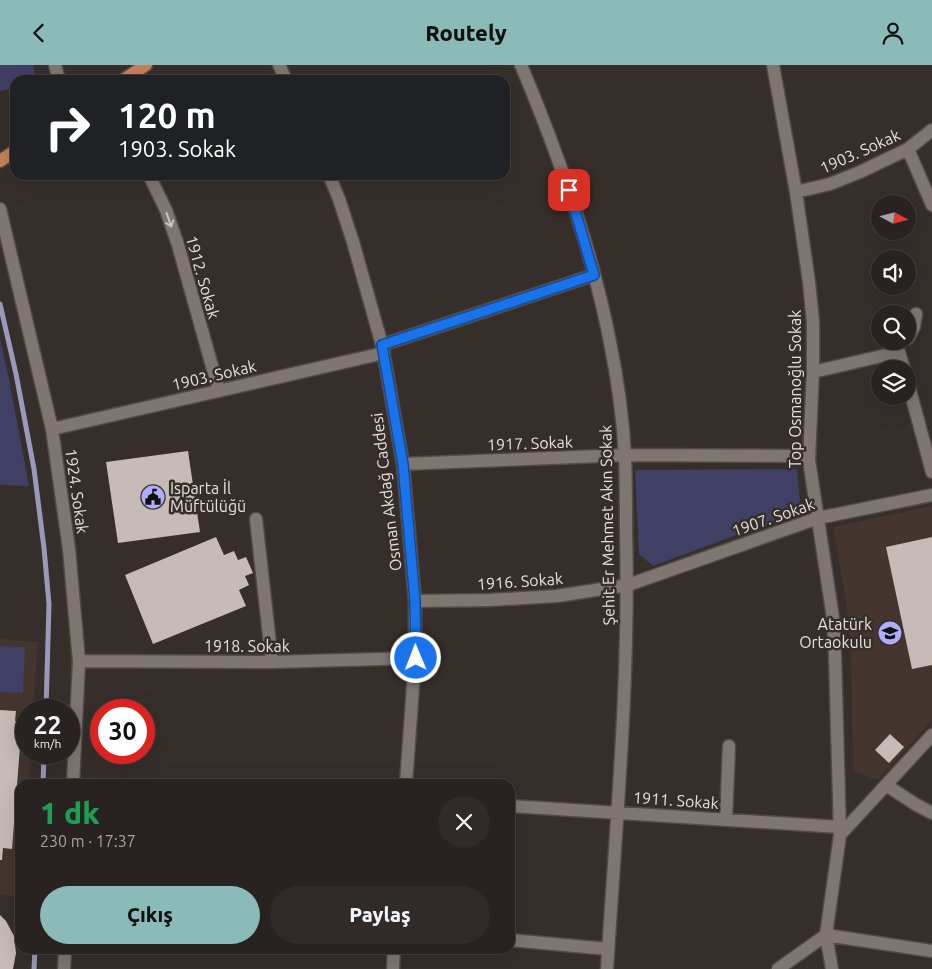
<!DOCTYPE html>
<html lang="tr">
<meta charset="utf-8">
<style>
body{margin:0;font-family:Ubuntu,sans-serif;background:#302a29;color:#f1f3f6;height:100vh;display:flex;flex-direction:column;font-size:19px;white-space:nowrap}
*{box-sizing:border-box;margin:0}
p{font-size:16px;color:#a5a4a5}
.icon{flex:none;width:28px;height:28px;fill:none;stroke:currentColor;stroke-width:2;stroke-linecap:round;stroke-linejoin:round}
.map{position:relative;flex:1;overflow:hidden}
.drawer{position:absolute;left:15px;top:714px;width:500px;height:175px;display:flex;flex-direction:column;background:#282220;border-radius:15px;box-shadow:0 5px 20px #0002,0 0 0 1px #443f3e}
.drawer>*{flex:none}
.banner{position:absolute;left:10px;top:10px;width:500px;height:105px;border-radius:15px;box-shadow:0 5px 20px #0002,0 0 0 1px #443f3e;background:#202124;color:#fff;overflow:hidden}
.needle{width:32px;rotate:97deg}
.tools{position:absolute;left:871px;top:130px;display:grid;gap:10px}
.tools a{display:grid;place-items:center;width:45px;height:45px;border-radius:50%;background:#282220;box-shadow:0 5px 20px #0002,0 0 0 1px #443f3e;font-size:25px}
.speed{position:absolute;left:15px;top:634px;display:flex;gap:10px;font-size:25px;font-weight:700;text-align:center}
.speed>*{display:grid;place-content:center;width:65px;height:65px;border-radius:50%;background:#282220;box-shadow:0 5px 20px #0002,0 0 0 1px #443f3e;line-height:1}
.speed small{font-size:12px;font-weight:400}
.speed .limit{border:8px solid #d22;background:#fff;color:#111}
.pin{position:absolute;display:grid;place-items:center;width:42px;height:42px;color:#fff;margin:-21px;border-radius:10px;box-shadow:0 2px 8px #0006}
.me{position:absolute;width:55px;margin:-28px;rotate:359deg;stroke-linejoin:round;filter:drop-shadow(0 0 4px #0008)}
.turn{display:flex;align-items:center;gap:18px;height:105px;padding:0 25px;font-size:22px}
.turn .icon{width:65px;height:65px;stroke-width:2.5}
.turn b{display:block;font-size:35px;line-height:42px}
.round{display:grid;place-items:center;flex:none;width:52px;height:52px;border-radius:26px;background:#302a29}
.overview{display:flex;align-items:center;justify-content:space-between;height:85px;padding:0 25px}
h1{font-size:30px;font-weight:800;line-height:38px;color:#1e9e55}
.button{display:flex;gap:10px;margin-top:auto;padding:10px 25px}
.button a{flex:1;height:58px;border-radius:30px;background:#8bbbb9;color:#111;font-size:20px;font-weight:800;line-height:58px;text-align:center}
.button a+a{background:#302a29;color:#f1f3f6}
header{display:flex;justify-content:space-between;align-items:center;height:65px;padding:0 25px;background:#8bbbb9;color:#111;font-size:22px;font-weight:800}
.map>svg:first-child{display:block}
.built{fill:#44352e}
.green{fill:#403f64}
.lines{fill:none;stroke-linecap:round;stroke-linejoin:round}
.stream{stroke:#9a99bc;stroke-width:5}
.building{fill:#c6bbb6}
.minor-casing{stroke:#514b47;stroke-width:15}
.major-casing{stroke:#514b47;stroke-width:15}
.minor{stroke:#7f7571;stroke-width:12}
.major{stroke:#c77f5a;stroke-width:12}
.oneway{stroke:#ccc5c2}
.route-casing{stroke:#114b97;stroke-width:12}
.route{stroke:#1a73e8;stroke-width:9}
.labels{text-anchor:middle;dominant-baseline:central;stroke-width:5;stroke-linejoin:round;paint-order:stroke}
.street-label{font-size:16px;fill:#e6e0dd;stroke:#362e2a}
.poi-label{font-size:16px;fill:#e6e0dd;stroke:#362e2a;text-anchor:start}
</style>
<header><svg class="icon" aria-label="back" viewBox="0 0 24 24"><path d="M15 5l-7 7 7 7"/></svg>Routely<svg class="icon" aria-label="person" viewBox="0 0 24 24"><circle cx="12" cy="8" r="4"/><path d="M4 21q1-7 8-7t8 7"/></svg></header>
<div class="map">
<svg width="932" height="904" viewBox="0 0 932 904">
<rect width="100%" height="100%" fill="#362e2a"/>
<!-- built -->
<path class="built" d="M 932,441 L 932,655 L 878,715 L 853,706 L 851,592 L 847,543 L 833,462 Z
M 0,574 L 38,577 L 33,645 L 26,645 L 26,688 L 31,688 L 29,719 L 20,719 L 20,832 L 0,830 Z"/>
<!-- green -->
<path class="green" d="M 0,0 L 33,0 L 36,15 L 15,15 L 15,23 L 0,26 Z
M 0,274 L 9,314 L 29,421 L 0,420 Z
M 797,404 L 801,446 L 653,501 L 639,489 L 635,405 Z
M 0,581 L 25,582 L 23,628 L 0,627 Z"/>
<g class="lines">
<!-- stream -->
<path class="stream" d="M 0,239 L 16,309 L 34,404 L 44,483 L 49,539 L 46,645
M 43,719 L 44,688
M 34,904 L 35,884"/>
</g>
<!-- building -->
<path class="building" d="M 188,386 L 200,467 L 118,478 L 106,397 Z
M 216,472 L 224,490 L 234,486 L 238,495 L 246,492 L 253,508 L 245,511 L 249,520 L 239,525 L 246,541 L 153,579 L 125,510 Z
M 932,472 L 932,600 L 912,604 L 886,482 Z
M 0,645 L 16,646 L 15,656 L 22,656 L 12,784 L 3,783 L 2,795 L 0,795 Z
M 890,669 L 904,682 L 889,698 L 875,685 Z
M 0,850 L 6,856 L 14,871 L 16,888 L 13,904 L 0,904 Z"/>
<g class="lines">
<defs>
<path id="minor" d="M 55,0 L 59,15
M 279,0 L 286,15
M 521,0 C 558,88 590,178 609,272 C 617,311 623,352 625,391 C 626,416 626,441 626,465 C 630,612 616,758 607,904
M 773,0 L 796,127 L 809,217 L 813,257 L 813,304 L 809,395 L 833,553 L 835,590 L 840,770
M 908,84 L 932,140
M 149,110 L 166,145 L 178,180 L 219,326
M 329,110 L 339,134 L 353,177 L 382,280 L 403,399 L 415,536 L 415,593 L 406,719
M 796,127 L 830,119 L 860,107 L 908,84 L 932,65
M 0,144 L 52,364 L 69,484 L 79,596 L 73,719
M 908,273 L 914,262 L 916,249
M 382,280 L 594,210
M 813,307 L 899,287 L 904,304
M 908,318 L 932,407
M 52,364 L 384,288
M 403,399 L 625,390 L 809,391
M 256,454 L 272,597
M 415,536 L 490,535 L 557,531 L 628,520 L 818,453 L 932,430
M 79,596 L 272,597 L 415,593
M 886,720 L 915,739 L 932,748
M 510,741 L 840,762
M 726,755 L 729,681
M 510,875 L 608,884
M 64,904 L 65,884
M 393,904 L 394,884
M 778,904 L 826,870 L 840,770 L 932,670
M 832,904 L 826,870 L 932,886"/>
<path id="major" d="M 123,15 L 146,0
M 0,96 L 15,86"/>
</defs>
<!-- minor casing -->
<use href="#minor" class="minor-casing"/>
<!-- major casing -->
<use href="#major" class="major-casing"/>
<!-- minor -->
<use href="#minor" class="minor"/>
<!-- major -->
<use href="#major" class="major"/>
</g>
<!-- one-way arrows -->
<defs><path id="oneway-shaft" d="M-6 0H5M1.5-3L5.5 0L1.5 3" fill="none" stroke-width="1.6" stroke-linecap="round" stroke-linejoin="round" transform="scale(1.25)"/></defs>
<use class="oneway" href="#oneway-shaft" transform="translate(169 155) rotate(71)"/>
<g class="lines">
<defs>
<path id="route" d="M 416,593 L 415,536 L 403,399 L 382,280 L 594,210 L 569,125"/>
</defs>
<!-- route casing -->
<use href="#route" class="route-casing"/>
<!-- route -->
<use href="#route" class="route"/>
</g>
<!-- icons -->
<defs>
<symbol id="civic-disc" viewBox="-11 -11 22 22"><circle r="9.5" fill="#aeaefa" stroke="#362e2a"/><path d="M-.6-6.5H3V-4.5H.6V-3L4-1V1h2V6H-6V1h2V-1L-.6-3ZM-1.2 2.5V6h2.4V2.5Z" fill="#111"/></symbol>
<symbol id="school-disc" viewBox="-11 -11 22 22"><circle r="9.5" fill="#aeaefa" stroke="#362e2a"/><path d="M0-5L7-2L0 1L-7-2ZM-4 1L0 2.5L4 1V4Q0 6-4 4Z" fill="#111"/></symbol>
</defs>
<g fill-rule="evenodd">
<use href="#civic-disc" x="139" y="418" width="28" height="28"/>
<use href="#school-disc" x="876" y="554" width="28" height="28"/>
</g>
<g class="labels">
<!-- street labels -->
<g class="street-label">
<text transform="translate(860 86) rotate(-24)">1903. Sokak</text>
<text transform="translate(203 212) rotate(74)">1912. Sokak</text>
<text transform="translate(214 310) rotate(-13)">1903. Sokak</text>
<text transform="translate(795 324) rotate(-90)">Top Osmanoğlu Sokak</text>
<text transform="translate(530 378) rotate(-2)">1917. Sokak</text>
<text transform="translate(77 426) rotate(82)">1924. Sokak</text>
<text transform="translate(386 427) rotate(-97)">Osman Akdağ Caddesi</text>
<text transform="translate(773 452) rotate(-19)">1907. Sokak</text>
<text transform="translate(607 460) rotate(-91)">Şehit Er Mehmet Akın Sokak</text>
<text transform="translate(520 516) rotate(-4)">1916. Sokak</text>
<text x="247" y="581">1918. Sokak</text>
<text transform="translate(676 735) rotate(4)">1911. Sokak</text>
</g>
<!-- poi labels -->
<g class="poi-label">
<text x="170" y="423">Isparta İl<tspan x="170" dy="18">Müftülüğü</tspan></text>
<text x="872" y="559" text-anchor="end">Atatürk<tspan x="872" dy="18">Ortaokulu</tspan></text>
</g>
</g>
</svg>
<div class="tools">
<a><svg class="needle" viewBox="-14 -14 28 28"><path d="M0-13l5 13h-10z" fill="#e53935"/><path d="M0 13l5-13h-10z" fill="#a5a4a5"/></svg></a>
<a><svg class="icon" aria-label="sound" viewBox="0 0 24 24"><path d="M4 9h4l5-4v14l-5-4H4zM17 9q2 3 0 6"/></svg></a>
<a><svg class="icon" aria-label="search" viewBox="0 0 24 24"><circle cx="10" cy="10" r="6"/><path d="M15 15l6 6"/></svg></a>
<a><svg class="icon" aria-label="layers" viewBox="0 0 24 24"><path d="M12 4l9 5-9 5-9-5zM3 14l9 5 9-5"/></svg></a>
</div>
<div class="speed"><div>22<small>km/h</small></div><div class="limit">30</div></div>
<div class="pin" style="left:569px;top:125px;background:#d93025"><svg class="icon" aria-label="arrive" viewBox="0 0 24 24"><path d="M6 21V4h12l-3 4 3 4H6"/></svg></div>
<svg class="me" style="left:416px;top:593px" viewBox="-20 -20 40 40"><circle r="17" fill="#1a73e8" stroke="#fff" stroke-width="3"/><path d="M0-11L8 9 0 5-8 9z" fill="#fff"/></svg>
<div class="banner">
<div class="turn"><svg class="icon" aria-label="right" viewBox="0 0 24 24"><path d="M7 20v-9h11M14 6l5 5-5 5"/></svg><div><b>120 m</b>1903. Sokak</div></div>
</div>
<section class="drawer">
<div class="overview"><div><h1>1 dk</h1><p>230 m · 17:37</p></div><a class="round"><svg class="icon" aria-label="close" viewBox="0 0 24 24"><path d="M6 6l12 12M18 6L6 18"/></svg></a></div>
<div class="button"><a>Çıkış</a><a>Paylaş</a></div>
</section>
</div>
